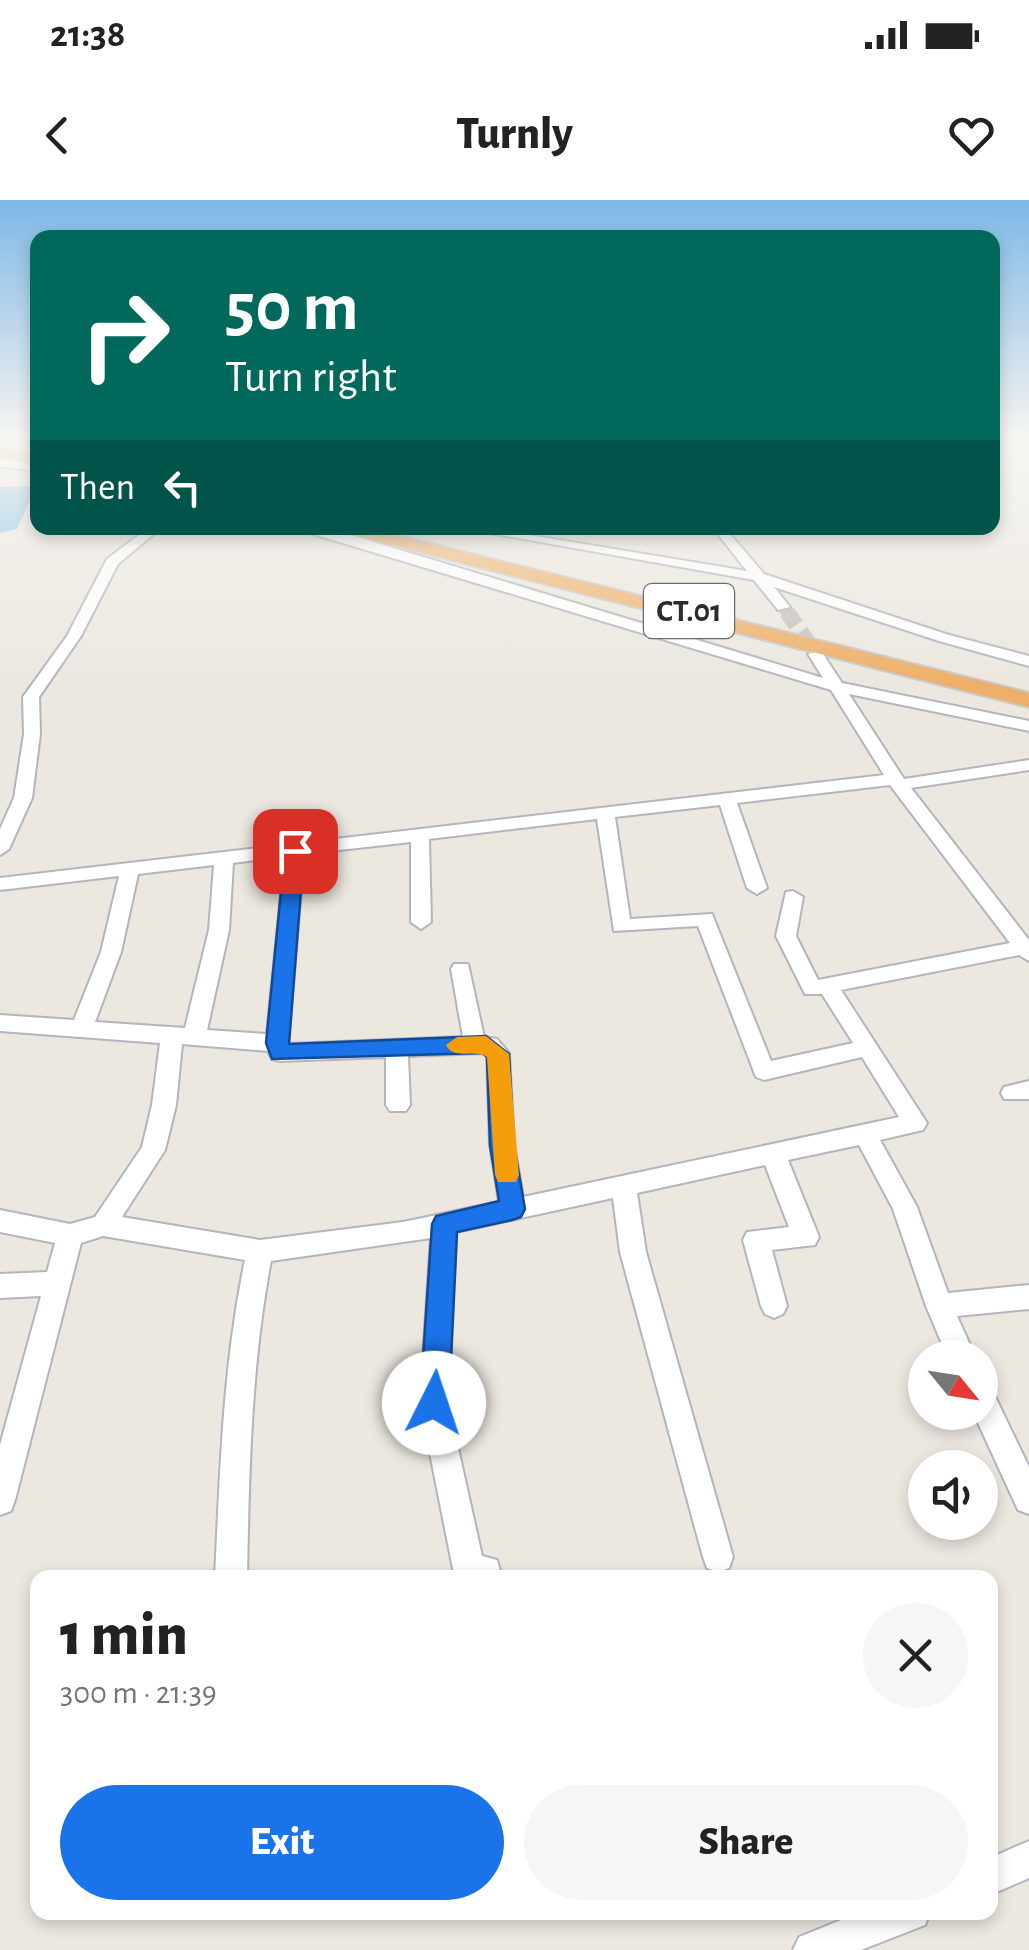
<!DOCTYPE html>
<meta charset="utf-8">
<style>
body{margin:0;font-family:"Alegreya Sans",sans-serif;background:#f6f6f6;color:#222;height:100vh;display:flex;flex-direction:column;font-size:38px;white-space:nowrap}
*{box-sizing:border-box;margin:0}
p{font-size:32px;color:#767676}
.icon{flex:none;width:55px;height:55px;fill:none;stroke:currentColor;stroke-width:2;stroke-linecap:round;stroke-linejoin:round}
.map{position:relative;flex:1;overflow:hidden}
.panel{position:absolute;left:30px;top:1370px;width:968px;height:350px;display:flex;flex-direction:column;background:#fff;border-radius:20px;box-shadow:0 5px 15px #0003}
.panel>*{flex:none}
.banner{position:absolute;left:30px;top:30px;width:970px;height:305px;border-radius:20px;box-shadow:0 5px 15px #0003;background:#00695c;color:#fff;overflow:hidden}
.needle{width:65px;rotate:120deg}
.fabs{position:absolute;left:908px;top:1140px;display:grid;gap:20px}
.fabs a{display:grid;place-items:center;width:90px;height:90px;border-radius:50%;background:#fff;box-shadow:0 5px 15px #0003;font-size:50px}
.pin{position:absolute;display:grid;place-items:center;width:85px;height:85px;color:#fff;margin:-42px;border-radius:20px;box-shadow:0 5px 15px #0006}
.me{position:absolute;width:110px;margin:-55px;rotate:4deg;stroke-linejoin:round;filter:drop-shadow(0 0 8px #0008)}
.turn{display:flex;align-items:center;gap:35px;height:210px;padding:0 30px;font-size:45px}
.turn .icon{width:130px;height:130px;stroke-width:2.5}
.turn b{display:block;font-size:70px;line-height:85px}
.then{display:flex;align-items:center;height:95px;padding:0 30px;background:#0003;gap:20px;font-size:38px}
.round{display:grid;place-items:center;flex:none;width:105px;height:105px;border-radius:52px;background:#f6f6f6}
.headline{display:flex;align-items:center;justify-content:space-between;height:170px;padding:0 30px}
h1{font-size:60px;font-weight:800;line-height:75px}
.action{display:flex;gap:20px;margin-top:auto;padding:20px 30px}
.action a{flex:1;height:115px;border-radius:60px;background:#1a73e8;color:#fff;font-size:40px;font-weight:800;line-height:115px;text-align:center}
.action a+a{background:#f6f6f6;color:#222}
.status{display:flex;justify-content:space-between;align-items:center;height:70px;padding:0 50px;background:#fff;direction:ltr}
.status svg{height:28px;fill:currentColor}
header{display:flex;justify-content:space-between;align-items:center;height:130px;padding:0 30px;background:#fff;font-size:45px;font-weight:800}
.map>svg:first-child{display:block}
.water{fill:#7ebee2}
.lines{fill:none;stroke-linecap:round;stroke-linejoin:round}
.minor-tunnel-far1{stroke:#c6c2bc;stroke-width:12;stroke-dasharray:12 6;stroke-linecap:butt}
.minor-tunnel{stroke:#c6c2bc;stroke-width:16;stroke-dasharray:16 8;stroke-linecap:butt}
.minor-casing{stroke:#b3b4be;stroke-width:4}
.highway-casing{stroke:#c8c8c8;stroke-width:4}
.minor{fill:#fff;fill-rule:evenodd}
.highway{fill:#eeb069;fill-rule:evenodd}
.route{fill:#1a73e8;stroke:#114b97;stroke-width:2.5}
.slow{fill:#f59e0b}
.labels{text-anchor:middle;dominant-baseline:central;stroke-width:8;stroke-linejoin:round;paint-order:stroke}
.shield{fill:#fff;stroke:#6b6b6b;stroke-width:2.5}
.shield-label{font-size:32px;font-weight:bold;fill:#2c2c2c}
</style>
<div class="status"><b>21:38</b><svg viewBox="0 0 49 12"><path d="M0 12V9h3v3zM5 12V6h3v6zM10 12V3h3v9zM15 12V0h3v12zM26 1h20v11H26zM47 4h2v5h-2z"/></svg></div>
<header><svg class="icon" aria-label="back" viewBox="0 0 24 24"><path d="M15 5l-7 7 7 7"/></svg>Turnly<svg class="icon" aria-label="heart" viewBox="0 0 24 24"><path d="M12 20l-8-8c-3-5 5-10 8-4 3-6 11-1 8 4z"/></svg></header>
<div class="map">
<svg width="1029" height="1750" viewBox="0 0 1029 1750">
<rect width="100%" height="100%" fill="#ece8e0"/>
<!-- water -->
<path class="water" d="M 36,286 L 17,329 L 0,333 L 0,287 Z"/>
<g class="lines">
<!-- minor-tunnel-far1 -->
<path class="minor-tunnel-far1" d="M 783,407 L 789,415"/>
<!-- minor-tunnel -->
<path class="minor-tunnel" d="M 787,412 L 816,454"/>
<defs>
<path id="minor" d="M 0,258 L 38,265 L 38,272 L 0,266 Z
M 148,328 L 161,328 L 118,364 L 81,436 L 39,497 L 40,534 L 32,598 L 9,649 L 0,655 L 0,629 L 14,598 L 24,534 L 23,497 L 67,436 L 107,359 Z
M 293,328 L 314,328 L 354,336 L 823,478 L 808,454 L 821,451 L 842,483 L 1029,521 L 1029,531 L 849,494 L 904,579 L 1029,560 L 1029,570 L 911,588 L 1029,740 L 1029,761 L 1019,755 L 841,790 L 927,923 L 923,930 L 880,940 L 917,1007 L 948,1093 L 1029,1085 L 1029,1109 L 957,1116 L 976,1158 L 948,1158 L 926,1106 L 893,1009 L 859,945 L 788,960 L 819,1037 L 815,1045 L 772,1050 L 787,1106 L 783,1114 L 774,1118 L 765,1114 L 761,1106 L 743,1040 L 747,1032 L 789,1027 L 765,965 L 637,993 L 646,1052 L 733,1357 L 729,1368 L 718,1372 L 707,1368 L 703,1357 L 620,1052 L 613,998 L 456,1032 L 448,1203 L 482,1356 L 497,1360 L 502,1378 L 456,1378 L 454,1374 L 420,1203 L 431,1038 L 271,1061 C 251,1165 249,1271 247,1378 L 215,1378 C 220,1271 223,1165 245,1060 L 103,1036 L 81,1043 L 15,1300 L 11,1311 L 0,1315 L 0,1245 L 41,1096 L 0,1098 L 0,1074 L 47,1072 L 55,1043 L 0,1032 L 0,1010 L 70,1024 L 95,1017 L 142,947 L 152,905 L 160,843 L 0,831 L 0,815 L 74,820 L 101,752 L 119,676 L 0,690 L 0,678 L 884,575 L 831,490 ZM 890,585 L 1010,743 L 818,780 L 796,736 L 803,697 L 793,691 L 786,692 L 776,736 L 805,794 L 822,794 L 853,843 L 771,861 L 712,714 L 630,719 L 615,617 L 720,605 L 747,688 L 757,694 L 767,688 L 737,603 ZM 597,619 L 614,731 L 698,726 L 756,877 L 764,880 L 862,857 L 899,917 L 523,997 L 514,945 L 509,853 L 497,839 L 484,837 L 468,764 L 454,764 L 451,769 L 463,837 L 288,844 L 304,654 L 411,642 L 411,722 L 421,729 L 431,722 L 429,639 ZM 285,656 L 267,834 L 207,830 L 229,730 L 233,663 ZM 214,665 L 209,730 L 185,828 L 95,822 L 121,752 L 138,674 ZM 182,844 L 268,851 L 272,859 L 280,861 L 386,857 L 386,905 L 390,911 L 406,911 L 410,905 L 408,856 L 484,853 L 487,856 L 490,945 L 499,1002 L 403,1022 L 260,1040 L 122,1017 L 165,950 L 176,905 Z
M 461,328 L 487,328 L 747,371 L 713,328 L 725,328 L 764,374 L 949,435 L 1029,456 L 1029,466 L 939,441 L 774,387 L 790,407 L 778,410 L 754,380 Z
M 1029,881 L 1029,899 L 1004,899 L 1001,893 L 1004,887 Z
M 980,1183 L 990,1186 L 1029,1267 L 1029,1314 L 1018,1310 L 973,1212 L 980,1212 Z
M 1029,1641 L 1029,1678 L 990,1695 L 990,1658 Z
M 861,1712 L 930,1712 L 925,1725 L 861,1750 L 793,1750 L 799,1737 Z"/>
<path id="highway" d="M 0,248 L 38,255 L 38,265 L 0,258 Z
M 339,328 L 368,328 L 1029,493 L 1029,507 L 341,332 Z"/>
</defs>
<!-- minor casing -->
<use href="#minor" class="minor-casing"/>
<!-- highway casing -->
<use href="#highway" class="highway-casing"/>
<!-- minor -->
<use href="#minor" class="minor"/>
<!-- highway -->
<use href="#highway" class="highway"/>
</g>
<!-- sky -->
<linearGradient id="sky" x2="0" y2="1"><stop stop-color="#7db8e6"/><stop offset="0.49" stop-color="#f6f5f1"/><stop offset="1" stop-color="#f6f5f1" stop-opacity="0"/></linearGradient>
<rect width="1029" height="483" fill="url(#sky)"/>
<!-- route -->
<path class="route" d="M 295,645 L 304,651 L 289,844 L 486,836 L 509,854 L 514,945 L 525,1009 L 521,1017 L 512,1020 L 457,1032 L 449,1203 L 444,1213 L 434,1217 L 424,1213 L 420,1203 L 432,1024 L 436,1016 L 499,1001 L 490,945 L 487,857 L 482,853 L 272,859 L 266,843 L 285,651 Z"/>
<!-- slow -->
<path class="slow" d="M 486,836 L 509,854 L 519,975 L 516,982 L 498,982 L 495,975 L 487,857 C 474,848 454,861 446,845 L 457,837 Z"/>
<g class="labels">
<!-- shield labels -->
<rect class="shield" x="644" y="384" width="90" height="54" rx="8"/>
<g class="shield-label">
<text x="689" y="411">CT.01</text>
</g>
</g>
</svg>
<div class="fabs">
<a><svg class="needle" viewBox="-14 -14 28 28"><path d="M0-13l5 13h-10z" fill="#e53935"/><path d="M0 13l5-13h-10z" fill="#767676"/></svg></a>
<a><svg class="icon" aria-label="sound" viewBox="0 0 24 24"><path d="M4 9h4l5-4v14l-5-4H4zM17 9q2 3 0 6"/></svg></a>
</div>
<div class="pin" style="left:295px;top:651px;background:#d93025"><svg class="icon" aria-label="arrive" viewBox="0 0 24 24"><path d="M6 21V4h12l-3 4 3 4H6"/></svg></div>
<svg class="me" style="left:434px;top:1203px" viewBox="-20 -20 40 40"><circle r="19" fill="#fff"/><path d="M0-13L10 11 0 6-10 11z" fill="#1a73e8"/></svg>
<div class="banner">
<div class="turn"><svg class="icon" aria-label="right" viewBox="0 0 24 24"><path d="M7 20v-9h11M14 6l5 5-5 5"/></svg><div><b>50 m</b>Turn right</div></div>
<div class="then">Then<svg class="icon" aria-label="left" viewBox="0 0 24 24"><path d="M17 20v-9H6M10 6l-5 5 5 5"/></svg></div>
</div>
<section class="panel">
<div class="headline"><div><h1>1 min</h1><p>300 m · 21:39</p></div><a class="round"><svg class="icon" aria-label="close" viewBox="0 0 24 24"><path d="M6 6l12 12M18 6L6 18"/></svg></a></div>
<div class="action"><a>Exit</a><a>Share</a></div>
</section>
</div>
